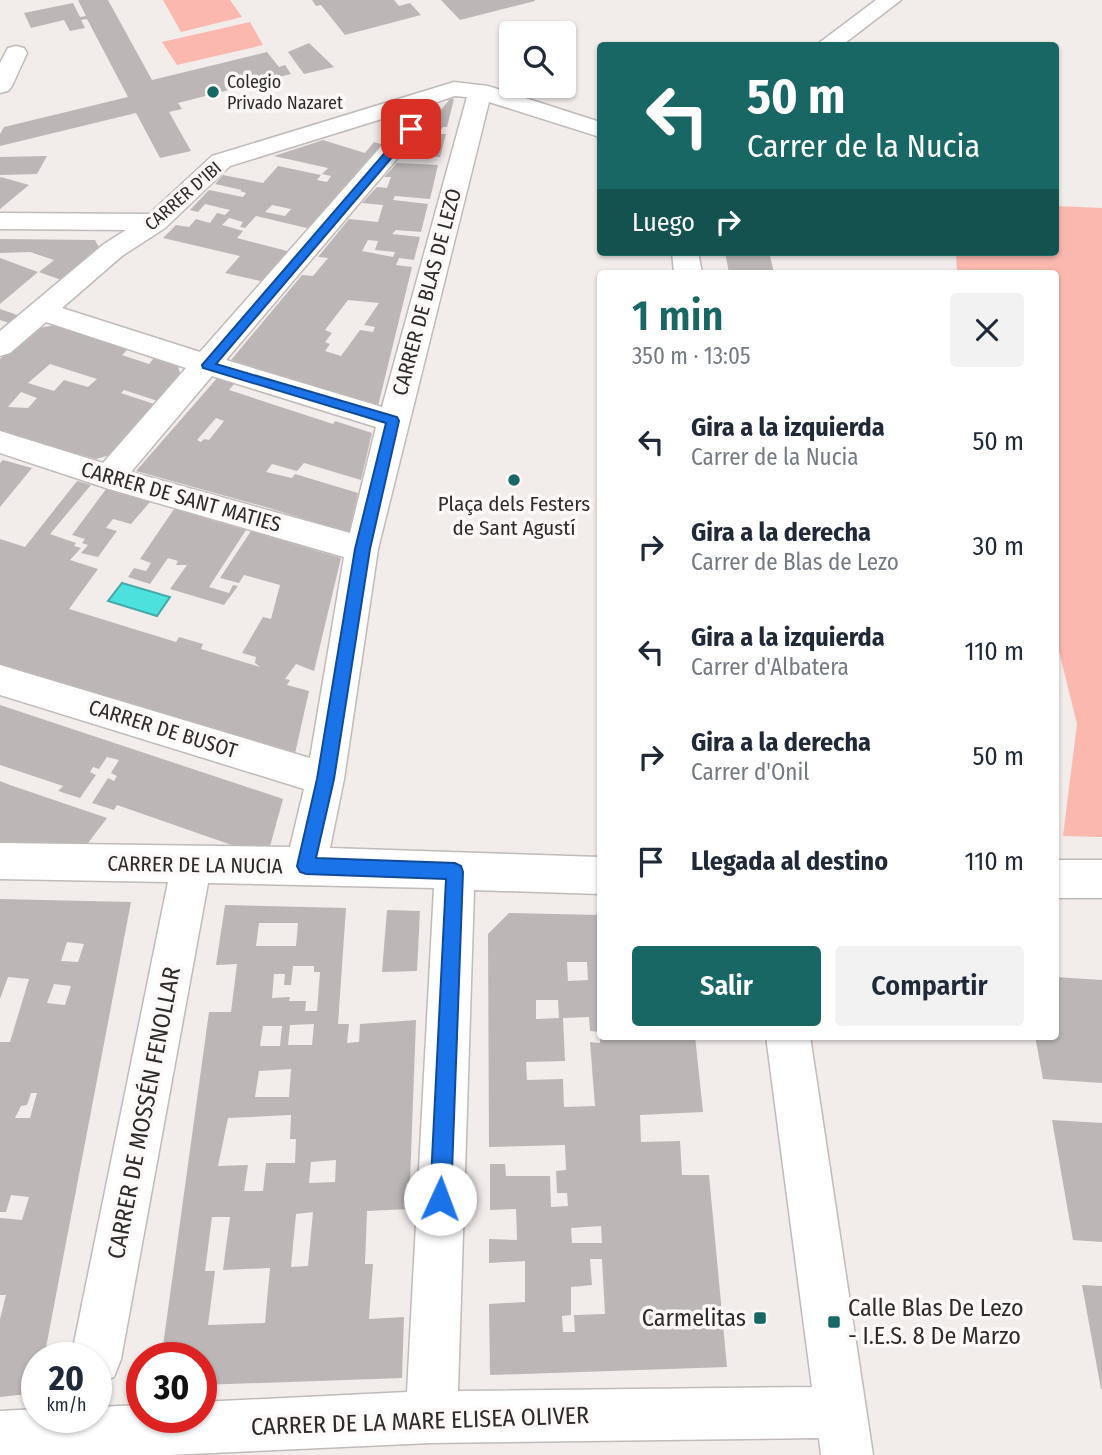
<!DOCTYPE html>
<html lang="es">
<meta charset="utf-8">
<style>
body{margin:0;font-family:"Fira Sans Condensed",sans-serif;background:#f2f2f3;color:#1f2937;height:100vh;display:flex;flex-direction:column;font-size:26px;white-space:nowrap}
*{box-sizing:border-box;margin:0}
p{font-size:23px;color:#747a83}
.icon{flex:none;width:38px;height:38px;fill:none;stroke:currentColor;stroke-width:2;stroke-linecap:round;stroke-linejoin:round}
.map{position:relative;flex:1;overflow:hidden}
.panel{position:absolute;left:597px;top:270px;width:462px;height:770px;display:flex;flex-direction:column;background:#fff;border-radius:7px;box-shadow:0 2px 5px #0004}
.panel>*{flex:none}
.hud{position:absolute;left:597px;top:42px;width:462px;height:214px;border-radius:7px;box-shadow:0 2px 5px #0004;background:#196764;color:#fff;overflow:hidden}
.tools{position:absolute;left:499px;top:21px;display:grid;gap:14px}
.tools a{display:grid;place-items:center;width:77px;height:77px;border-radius:7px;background:#fff;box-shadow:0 2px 5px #0004;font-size:35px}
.speed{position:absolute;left:21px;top:1342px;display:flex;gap:14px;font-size:35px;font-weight:700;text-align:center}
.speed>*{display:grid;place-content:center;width:91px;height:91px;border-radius:50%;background:#fff;box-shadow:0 2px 5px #0004;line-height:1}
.speed small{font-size:18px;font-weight:400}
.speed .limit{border:10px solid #d22;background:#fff;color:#111}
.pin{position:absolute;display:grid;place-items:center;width:60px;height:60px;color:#fff;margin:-30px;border-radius:14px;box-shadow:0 4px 10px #0006}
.me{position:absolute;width:77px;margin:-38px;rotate:2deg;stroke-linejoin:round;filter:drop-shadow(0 0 5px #0008)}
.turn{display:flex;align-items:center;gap:24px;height:147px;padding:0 35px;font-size:32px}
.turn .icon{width:91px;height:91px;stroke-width:2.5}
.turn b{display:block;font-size:49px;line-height:60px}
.then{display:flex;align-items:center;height:66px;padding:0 35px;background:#0003;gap:14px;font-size:26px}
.round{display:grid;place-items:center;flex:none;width:74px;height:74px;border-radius:7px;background:#f2f2f3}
.head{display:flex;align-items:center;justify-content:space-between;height:119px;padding:0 35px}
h1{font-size:42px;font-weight:600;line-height:52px;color:#196764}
.button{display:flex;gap:14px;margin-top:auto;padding:14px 35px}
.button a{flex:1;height:80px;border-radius:7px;background:#196764;color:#fff;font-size:28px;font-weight:600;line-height:80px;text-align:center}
.button a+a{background:#f2f2f3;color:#1f2937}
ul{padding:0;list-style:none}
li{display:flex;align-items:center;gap:21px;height:105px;padding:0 35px}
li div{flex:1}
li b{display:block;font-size:26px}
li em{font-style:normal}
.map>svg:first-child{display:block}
.green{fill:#fab8ae}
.water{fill:#4ce1dc;stroke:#43aaa7;stroke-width:2}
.building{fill:#bcb7b6;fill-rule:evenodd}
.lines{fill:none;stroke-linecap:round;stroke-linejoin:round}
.street-casing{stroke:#c0bab9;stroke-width:3}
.street{fill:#fff;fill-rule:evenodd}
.route{fill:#1a73e8;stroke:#114b97;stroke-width:2}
.poi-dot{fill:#196764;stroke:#fef9f9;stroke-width:2.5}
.labels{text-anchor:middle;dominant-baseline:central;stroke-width:7;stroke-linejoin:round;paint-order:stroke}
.far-poi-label{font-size:18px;fill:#2e2b2b;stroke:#fef9f9;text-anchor:start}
.far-street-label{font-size:18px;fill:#2e2b2b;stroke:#fef9f9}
.street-label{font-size:21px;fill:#2e2b2b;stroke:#fef9f9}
.poi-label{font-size:21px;fill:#2e2b2b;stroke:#fef9f9}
.near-street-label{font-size:24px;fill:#2e2b2b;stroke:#fef9f9}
.near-poi-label{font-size:24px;fill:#2e2b2b;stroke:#fef9f9;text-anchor:start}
</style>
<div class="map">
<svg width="1102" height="1455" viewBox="0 0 1102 1455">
<rect width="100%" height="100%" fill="#f2eceb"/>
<!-- green -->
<path class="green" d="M 163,0 L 230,0 L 242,17 L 181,32 Z
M 250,22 L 263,45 L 177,65 L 162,42 Z
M 1055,206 L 1102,208 L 1102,837 L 1063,836 L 1077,724 L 1055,635 L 1055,273 L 957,273 L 956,252 L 1055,252 Z"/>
<!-- water -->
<path class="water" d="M 122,583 L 170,597 L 157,616 L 108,601 Z"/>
<!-- building -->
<path class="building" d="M 78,0 L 108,0 L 152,80 L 267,52 L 279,67 L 285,65 L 291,74 L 178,103 L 182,109 L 169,112 L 191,151 L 160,158 L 136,113 L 0,146 L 0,134 L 4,127 L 128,97 L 87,19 L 81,20 L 85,28 L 70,31 L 64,20 L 31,28 L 24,13 L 73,3 L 80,17 L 86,16 Z
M 312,0 L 394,0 L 399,6 L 410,3 L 421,15 L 345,35 L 321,5 L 316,6 Z
M 441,0 L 535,0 L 535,1 L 460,20 Z
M 309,43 L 334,67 L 304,74 L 288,52 Z
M 450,99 L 454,99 L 447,127 L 443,127 L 437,134 L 446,134 L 440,157 L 403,155 Z
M 395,131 L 315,230 L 256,216 L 245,228 L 240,227 L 243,222 L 229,218 L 222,225 L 243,231 L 237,238 L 295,253 L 269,283 L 225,273 L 240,256 L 163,238 L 176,225 L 189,227 L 196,219 L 210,223 L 217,213 L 225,215 L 230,210 L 205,204 L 198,212 L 190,210 L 209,190 L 243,197 L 246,193 L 240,191 L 242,190 L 215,184 L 223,175 L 263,183 L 278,166 L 321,175 L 317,180 L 327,182 L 331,176 L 322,174 L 328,168 L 274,156 L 323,140 L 365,153 L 374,142 L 381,144 ZM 272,205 L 291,209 L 285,216 L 265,212 Z
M 47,156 L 37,174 L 0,175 L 0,157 Z
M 397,163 L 438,165 L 430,199 L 395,196 L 393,200 L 428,204 L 421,232 L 396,230 L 392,234 L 420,237 L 414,260 L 399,258 L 396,265 L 412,267 L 378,406 L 231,360 L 302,275 L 313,276 L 328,258 L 318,257 L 349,219 L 378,222 L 383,205 L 362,203 L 377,187 L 387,188 L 391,177 L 384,177 ZM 368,240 L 378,241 L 375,250 L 395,252 L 393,257 L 362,251 ZM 348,300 L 379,303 L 364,325 L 375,327 L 373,332 L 360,330 L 341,356 L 325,351 L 330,344 L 325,342 L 332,333 L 325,330 Z
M 1,177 L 29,185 L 0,209 L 0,178 Z
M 0,239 L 95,240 L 100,249 L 64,281 L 39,272 L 54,260 L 30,252 L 0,253 Z
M 725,252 L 769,252 L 774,273 L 729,273 Z
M 0,258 L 38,272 L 0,304 Z
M 0,309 L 23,317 L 12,324 L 0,320 Z
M 54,325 L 128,349 L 122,355 L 149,364 L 154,358 L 178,366 L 181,377 L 158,401 L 124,390 L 121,393 L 154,404 L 110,455 L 96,459 L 0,432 L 0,359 L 35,329 ZM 50,364 L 97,379 L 88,387 L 64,380 L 54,391 L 28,383 ZM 21,392 L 37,398 L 28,408 L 8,407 Z
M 218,377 L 235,383 L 229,390 L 333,424 L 335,421 L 372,433 L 361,480 L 304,463 L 297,471 L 272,464 L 266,472 L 292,478 L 295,474 L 358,493 L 349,533 L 269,508 L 136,471 ZM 216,418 L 224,421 L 209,440 L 204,439 L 201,442 L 197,440 Z
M 3,460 L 32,468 L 0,507 L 0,463 Z
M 77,481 L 91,485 L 50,534 L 76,543 L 74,546 L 81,548 L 70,560 L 98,569 L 69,609 L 176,642 L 179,637 L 203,644 L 201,649 L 260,667 L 255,663 L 256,657 L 242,653 L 263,617 L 271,619 L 280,585 L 244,575 L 239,583 L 220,578 L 251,531 L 341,558 L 314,671 L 296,664 L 285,679 L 290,680 L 287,685 L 309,691 L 294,758 L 0,667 L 0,539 L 25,547 Z
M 106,489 L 150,502 L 131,524 L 113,519 L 106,528 L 117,531 L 98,557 L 85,554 L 81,553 L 88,545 L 82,543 L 85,539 L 72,535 Z
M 174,509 L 246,530 L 209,587 L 229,593 L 233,585 L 238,586 L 224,605 L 170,589 L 187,565 L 176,565 L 178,561 L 168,558 L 150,584 L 128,577 L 134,568 L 146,571 L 151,563 L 140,559 Z
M 0,705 L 283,799 L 269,850 L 246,850 L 117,805 L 114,810 L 92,803 L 108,778 L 114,781 L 117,776 L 111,773 L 119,760 L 107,757 L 99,769 L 93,767 L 90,772 L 96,775 L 80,798 L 58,791 L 63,786 L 0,765 Z
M 0,781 L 10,785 L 107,818 L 85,847 L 0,842 Z
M 0,899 L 131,902 L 44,1358 L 37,1358 L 37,1393 L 0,1397 L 0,1319 L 6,1295 L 0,1295 L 0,1218 L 22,1220 L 29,1197 L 11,1195 L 6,1212 L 0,1212 L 0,1042 L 10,1042 L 29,979 L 8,977 L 0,999 ZM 67,942 L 84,944 L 78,962 L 61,961 ZM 54,984 L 71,986 L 65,1005 L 47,1003 ZM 31,1093 L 37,1093 L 30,1118 L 15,1118 L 21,1106 L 27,1105 Z
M 225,905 L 346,908 L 338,1024 L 349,1024 L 347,1043 L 359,1042 L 360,1024 L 416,1020 L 409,1209 L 367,1211 L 365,1264 L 373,1264 L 369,1319 L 404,1317 L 402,1378 L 201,1385 L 201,1358 L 172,1358 L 163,1346 L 209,1012 L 231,1012 L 237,964 L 216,965 ZM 259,923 L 298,923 L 296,946 L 256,946 ZM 293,966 L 314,966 L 314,972 L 320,972 L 317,1011 L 305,1011 L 306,1001 L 289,1001 L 290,997 L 272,998 L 274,974 L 285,974 L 284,985 L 291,985 ZM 314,1024 L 312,1045 L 288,1045 L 290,1025 ZM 263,1026 L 282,1026 L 280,1046 L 260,1046 ZM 291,1069 L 289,1097 L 255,1097 L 259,1071 ZM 291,1115 L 290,1139 L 296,1139 L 295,1163 L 266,1163 L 263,1191 L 244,1191 L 248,1165 L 218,1166 L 228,1118 ZM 336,1160 L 335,1182 L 309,1183 L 311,1162 ZM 313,1212 L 308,1266 L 291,1267 L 296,1214 ZM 212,1217 L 230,1217 L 223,1270 L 270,1268 L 265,1323 L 208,1325 L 215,1271 L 205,1271 Z
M 387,910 L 420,911 L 417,971 L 382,972 Z
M 509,913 L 600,915 L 600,1032 L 590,1031 L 589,1017 L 563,1018 L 565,1061 L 526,1062 L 527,1080 L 563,1079 L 564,1107 L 595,1106 L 590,1042 L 600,1043 L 600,1036 L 695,1036 L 703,1112 L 640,1115 L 641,1142 L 680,1141 L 682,1175 L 709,1175 L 727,1367 L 490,1375 L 489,1304 L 525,1302 L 525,1261 L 489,1263 L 489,1239 L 517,1240 L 516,1209 L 490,1210 L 490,1164 L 505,1164 L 506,1176 L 550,1176 L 551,1207 L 568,1206 L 567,1193 L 557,1193 L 556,1171 L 566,1170 L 565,1145 L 489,1147 L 488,934 ZM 567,962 L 587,962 L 588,980 L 568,981 ZM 536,1000 L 558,1000 L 559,1018 L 536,1019 ZM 601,1226 L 602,1243 L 572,1243 L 571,1228 ZM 590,1259 L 602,1259 L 605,1314 L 574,1315 L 575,1332 L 563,1332 L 562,1316 L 571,1315 L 571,1287 L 592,1285 Z
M 1055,977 L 1102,980 L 1102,1083 L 1043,1079 L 1035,1036 L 1055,1036 Z
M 1052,1120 L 1102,1123 L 1102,1242 L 1073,1240 Z
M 1082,1285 L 1102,1286 L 1102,1389 L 1101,1389 Z"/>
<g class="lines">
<defs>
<path id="street" d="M 876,0 L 901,0 L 841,46 L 815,46 Z
M 16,46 L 24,48 L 27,53 L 12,86 L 8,91 L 0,93 L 0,63 L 8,48 Z
M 454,82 L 488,86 L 600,122 L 600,137 L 489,102 L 378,549 L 344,779 L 330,848 L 600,857 L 600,894 L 474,890 L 458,1391 L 812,1387 L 766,1036 L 810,1036 L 873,1455 L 821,1455 L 819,1438 L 431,1443 L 169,1455 L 0,1455 L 0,1411 L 37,1409 L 37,1418 L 96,1418 L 96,1407 L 142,1405 L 142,1418 L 201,1418 L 201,1402 L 407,1392 L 434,888 L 208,883 L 121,1359 L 114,1377 L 96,1384 L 96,1358 L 71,1358 L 168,882 L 0,879 L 0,843 L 290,847 L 304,789 L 0,695 L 0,665 L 310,758 L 344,557 L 109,489 L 0,453 L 0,431 L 103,463 L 186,368 L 46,322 L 10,353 L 0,356 L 0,331 L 104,244 L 126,230 L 0,229 L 0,213 L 149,214 L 212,156 ZM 455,96 L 467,97 L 382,407 L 226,360 L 435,114 L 439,109 L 434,103 ZM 414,109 L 200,352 L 62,308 L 122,256 L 165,228 L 230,166 ZM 212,376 L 376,427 L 350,533 L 131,472 Z
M 672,252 L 698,252 L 702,273 L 674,273 Z
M 1055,860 L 1102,860 L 1102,898 L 1055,898 Z"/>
</defs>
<!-- street casing -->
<use href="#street" class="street-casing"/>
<!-- street -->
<use href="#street" class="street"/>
</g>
<!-- route -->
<path class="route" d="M 407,127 L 416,129 L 216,364 L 397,417 L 399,421 L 370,549 L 334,779 L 316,858 L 455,863 L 461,866 L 463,872 L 451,1199 L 448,1206 L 440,1209 L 433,1206 L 430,1199 L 446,879 L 306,874 L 300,872 L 297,866 L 317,779 L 355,549 L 386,423 L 203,368 L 202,365 Z"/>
<!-- markers -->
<g class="poi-dot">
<circle cx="213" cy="92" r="7"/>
<circle cx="514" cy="480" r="7"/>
<rect x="753" y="1311" width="14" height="14" rx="3.5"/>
<rect x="827" y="1315" width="14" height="14" rx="3.5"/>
</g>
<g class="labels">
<!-- far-poi labels -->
<g class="far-poi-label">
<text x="227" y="82">Colegio<tspan x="227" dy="21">Privado Nazaret</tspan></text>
</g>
<!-- far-street labels -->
<g class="far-street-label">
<text transform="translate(183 196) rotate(-41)">CARRER D'IBI</text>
</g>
<!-- street labels -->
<g class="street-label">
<text transform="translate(427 292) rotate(-75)">CARRER DE BLAS DE LEZO</text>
<text transform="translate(181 497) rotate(16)">CARRER DE SANT MATIES</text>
<text transform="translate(163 729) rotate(17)">CARRER DE BUSOT</text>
<text transform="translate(195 865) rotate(1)">CARRER DE LA NUCIA</text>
</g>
<!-- poi labels -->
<g class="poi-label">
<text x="514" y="504">Plaça dels Festers<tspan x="514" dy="24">de Sant Agustí</tspan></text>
</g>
<!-- near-street labels -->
<g class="near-street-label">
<text transform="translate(144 1113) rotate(-79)">CARRER DE MOSSÉN FENOLLAR</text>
<text transform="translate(420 1421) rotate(-2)">CARRER DE LA MARE ELISEA OLIVER</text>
</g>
<!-- near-poi labels -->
<g class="near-poi-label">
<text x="848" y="1308">Calle Blas De Lezo<tspan x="848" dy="28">- I.E.S. 8 De Marzo</tspan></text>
<text x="746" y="1318" text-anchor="end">Carmelitas</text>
</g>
</g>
</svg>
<div class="tools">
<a><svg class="icon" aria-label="search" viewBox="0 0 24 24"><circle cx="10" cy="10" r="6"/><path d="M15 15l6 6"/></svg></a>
</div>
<div class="speed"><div>20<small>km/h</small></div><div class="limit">30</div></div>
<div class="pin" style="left:411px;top:129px;background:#d93025"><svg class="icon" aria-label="arrive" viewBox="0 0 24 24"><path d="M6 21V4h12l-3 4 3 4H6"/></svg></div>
<svg class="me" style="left:440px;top:1199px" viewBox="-20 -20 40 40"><circle r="19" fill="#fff"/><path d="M0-13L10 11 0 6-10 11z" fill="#1a73e8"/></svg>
<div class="hud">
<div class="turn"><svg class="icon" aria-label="left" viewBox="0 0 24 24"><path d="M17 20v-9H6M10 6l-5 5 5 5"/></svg><div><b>50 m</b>Carrer de la Nucia</div></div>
<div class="then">Luego<svg class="icon" aria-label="right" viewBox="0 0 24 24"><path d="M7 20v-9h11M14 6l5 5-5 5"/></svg></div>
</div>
<section class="panel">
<div class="head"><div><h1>1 min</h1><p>350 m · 13:05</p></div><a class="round"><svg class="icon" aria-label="close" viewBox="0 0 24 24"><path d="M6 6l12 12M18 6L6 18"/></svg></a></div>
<ul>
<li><svg class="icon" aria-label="left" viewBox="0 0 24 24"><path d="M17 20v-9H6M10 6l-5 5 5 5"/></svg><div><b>Gira a la izquierda</b><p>Carrer de la Nucia</p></div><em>50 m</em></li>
<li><svg class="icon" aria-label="right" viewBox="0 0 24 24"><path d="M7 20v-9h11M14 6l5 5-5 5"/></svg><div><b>Gira a la derecha</b><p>Carrer de Blas de Lezo</p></div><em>30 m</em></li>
<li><svg class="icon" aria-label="left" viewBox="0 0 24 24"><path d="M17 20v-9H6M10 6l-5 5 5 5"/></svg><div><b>Gira a la izquierda</b><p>Carrer d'Albatera</p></div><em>110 m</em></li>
<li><svg class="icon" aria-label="right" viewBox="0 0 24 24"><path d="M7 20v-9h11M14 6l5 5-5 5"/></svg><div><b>Gira a la derecha</b><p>Carrer d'Onil</p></div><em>50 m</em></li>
<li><svg class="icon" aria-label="arrive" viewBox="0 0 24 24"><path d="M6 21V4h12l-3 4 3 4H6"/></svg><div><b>Llegada al destino</b></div><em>110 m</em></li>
</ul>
<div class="button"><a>Salir</a><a>Compartir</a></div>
</section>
</div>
